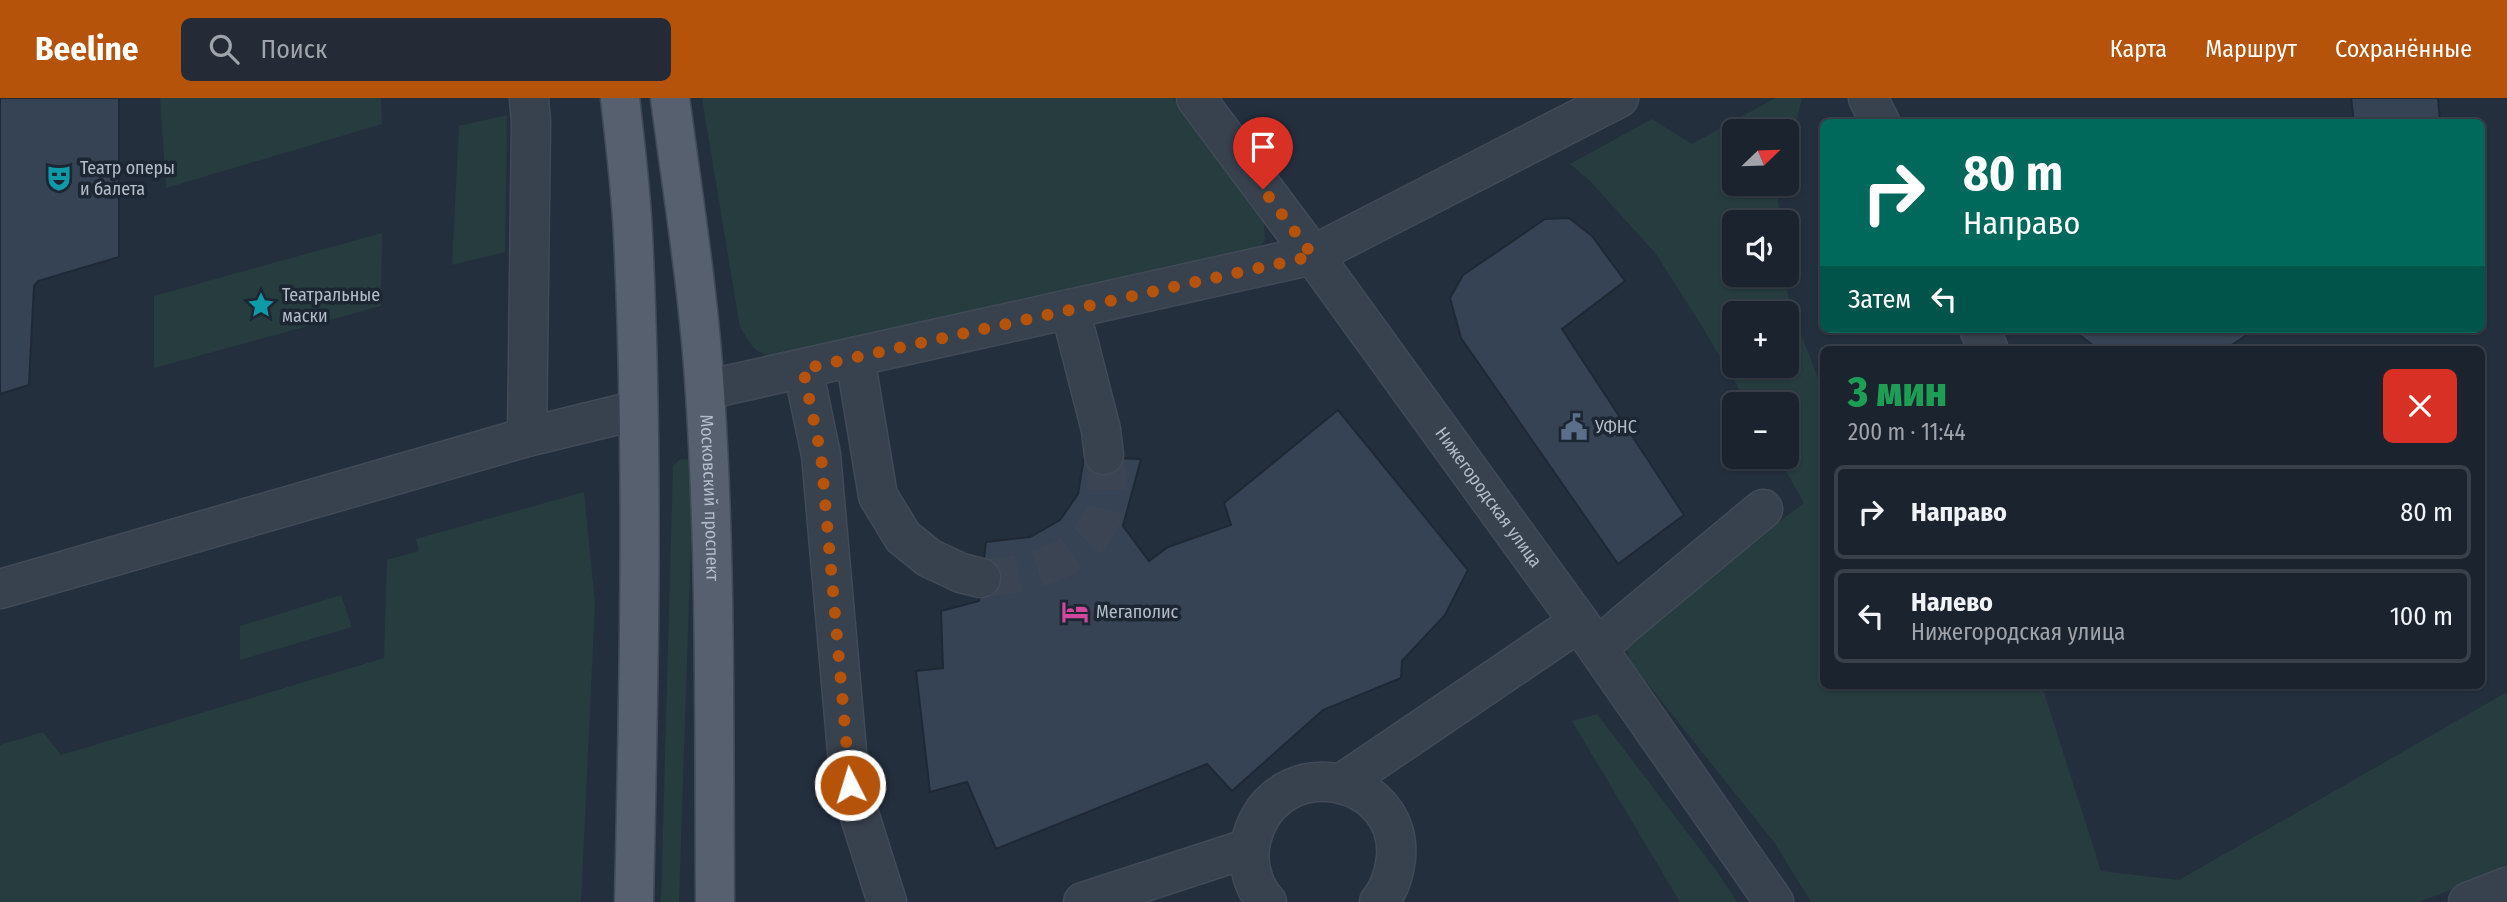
<!DOCTYPE html>
<html lang="ru">
<meta charset="utf-8">
<style>
body{margin:0;font-family:"Fira Sans Condensed",sans-serif;background:#242b36;color:#f1f3f6;height:100vh;display:flex;flex-direction:column;font-size:26px;white-space:nowrap}
*{box-sizing:border-box;margin:0}
p{font-size:23px;color:#a0a4aa}
.icon{flex:none;width:38px;height:38px;fill:none;stroke:currentColor;stroke-width:2;stroke-linecap:round;stroke-linejoin:round}
.map{position:relative;flex:1;overflow:hidden}
.sheet{position:absolute;left:1820px;top:248px;width:665px;height:343px;display:flex;flex-direction:column;background:#1b232e;border-radius:10px;box-shadow:0 2px 5px #0004,0 0 0 2px #39404a}
.sheet>*{flex:none}
.guide{position:absolute;left:1820px;top:21px;width:665px;height:214px;border-radius:10px;box-shadow:0 2px 5px #0004,0 0 0 2px #39404a;background:#00695c;color:#fff;overflow:hidden}
.needle{width:46px;rotate:67deg}
.controls{position:absolute;left:1722px;top:21px;display:grid;gap:14px}
.controls a{display:grid;place-items:center;width:77px;height:77px;border-radius:10px;background:#1b232e;box-shadow:0 2px 5px #0004,0 0 0 2px #39404a;font-size:35px}
.pin{position:absolute;display:grid;place-items:center;width:60px;height:60px;color:#fff;margin:-72px -30px;border-radius:50% 50% 50% 0;rotate:-45deg;box-shadow:0 0 7px #0007}
.pin .icon{rotate:45deg}
.me{position:absolute;width:77px;margin:-38px;rotate:355deg;stroke-linejoin:round;filter:drop-shadow(0 0 5px #0008)}
.turn{display:flex;align-items:center;gap:24px;height:147px;padding:0 28px;font-size:32px}
.turn .icon{width:91px;height:91px;stroke-width:2.5}
.turn b{display:block;font-size:49px;line-height:60px}
.then{display:flex;align-items:center;height:66px;padding:0 28px;background:#0003;gap:14px;font-size:26px}
.round{display:grid;place-items:center;flex:none;width:74px;height:74px;border-radius:10px;background:#242b36}
.overview{display:flex;align-items:center;justify-content:space-between;height:119px;padding:0 28px}
h1{font-size:42px;font-weight:800;line-height:52px;color:#1e9e55}
ul{padding:0;list-style:none}
li{display:flex;align-items:center;gap:21px;height:94px;margin:0 14px 10px;padding:0 14px;border:4px solid #39404a;border-radius:10px}
li div{flex:1}
li b{display:block;font-size:26px}
li em{font-style:normal}
header{display:flex;align-items:center;gap:42px;box-sizing:border-box;height:98px;padding:0 35px;background:#b45309;color:#fff}
header strong{font-size:33px}
nav{display:flex;gap:38px;margin-inline-start:auto;font-size:24px}
.search{width:490px;height:63px;background:#242b36;display:flex;align-items:center;gap:18px;box-sizing:border-box;padding:0 24px;border-radius:10px;color:#a0a4aa;font-size:26px}
.map>svg:first-child{display:block}
.green{fill:#263c3f;fill-rule:evenodd}
.building{fill:#364354;stroke:#1f2835;stroke-width:2}
.lines{fill:none;stroke-linecap:round;stroke-linejoin:round}
.minor-tunnel{stroke:#3a4453;stroke-width:38;stroke-dasharray:38 19;stroke-linecap:butt}
.minor-casing{stroke:#414a57;stroke-width:41}
.major-casing{stroke:#414a57;stroke-width:41}
.minor{stroke:#38414e;stroke-width:38}
.major{stroke:#56606e;stroke-width:38}
.route{stroke:#b45309;stroke-width:12;stroke-dasharray:0 21.6}
.labels{text-anchor:middle;dominant-baseline:central;stroke-width:7;stroke-linejoin:round;paint-order:stroke}
.poi-label{font-size:18px;fill:#b4bcc9;stroke:#1d2633;text-anchor:start}
.street-label{font-size:18px;fill:#b4bcc9;stroke:#1d2633}
</style>
<header>
<strong>Beeline</strong>
<div class="search"><svg class="icon" aria-label="search" viewBox="0 0 24 24"><circle cx="10" cy="10" r="6"/><path d="M15 15l6 6"/></svg>Поиск</div>
<nav><a>Карта</a><a>Маршрут</a><a>Сохранённые</a></nav>
</header>
<div class="map">
<svg width="2507" height="804" viewBox="0 0 2507 804">
<rect width="100%" height="100%" fill="#242f3e"/>
<!-- green -->
<path class="green" d="M 160,0 L 381,0 L 382,26 L 166,90 Z
M 702,0 L 1173,0 L 1264,125 L 1265,143 L 1251,156 L 792,256 C 759,259 756,257 740,229 Z
M 1775,0 L 1802,0 L 1787,64 L 1787,33 L 1734,33 L 1734,86 L 1781,86 L 1778,102 L 1780,124 L 1734,124 L 1734,177 L 1786,177 L 1789,205 L 1823,293 L 1824,588 L 2042,588 L 2101,773 L 2179,782 L 2507,594 L 2507,770 L 2419,804 L 1811,804 L 1774,744 L 1631,565 L 1626,550 L 1731,460 L 1804,405 L 1778,359 L 1787,359 L 1787,306 L 1748,306 L 1703,230 L 1656,156 L 1591,84 L 1570,66 L 1652,21 L 1692,46 ZM 1734,215 L 1787,215 L 1787,268 L 1734,268 Z
M 507,17 L 505,154 L 452,167 L 459,28 Z
M 382,135 L 381,208 L 154,270 L 154,198 Z
M 687,361 L 692,370 L 692,411 L 679,804 L 661,804 L 673,368 L 679,362 Z
M 584,394 L 595,505 L 581,804 L 0,804 L 0,647 L 43,634 L 61,657 L 384,560 L 387,462 L 419,453 L 416,441 Z
M 341,497 L 352,529 L 240,562 L 240,528 Z
M 1597,616 L 1718,775 L 1737,804 L 1680,804 L 1572,623 Z"/>
<!-- building -->
<path class="building" d="M 0,0 L 119,0 L 119,159 L 38,183 L 34,188 L 29,287 L 0,296 Z
M 2351,0 L 2438,0 L 2440,24 L 2354,24 Z
M 1569,120 L 1592,138 L 1625,183 L 1562,231 L 1684,417 L 1618,466 L 1461,240 L 1450,200 L 1463,177 L 1545,121 Z
M 2072,231 L 2256,231 L 2224,252 L 2099,252 Z
M 1338,312 L 1468,472 L 1445,517 L 1402,563 L 1401,580 L 1323,612 L 1232,693 L 1207,666 L 996,751 L 967,684 L 930,694 L 916,573 L 943,570 L 941,513 L 979,503 L 986,444 L 1030,439 L 1060,422 L 1078,396 L 1084,359 L 1141,361 L 1123,428 L 1149,463 L 1168,449 L 1231,427 L 1224,405 Z"/>
<g class="lines">
<!-- minor-tunnel -->
<path class="minor-tunnel" d="M 981,480 C 1026,478 1080,465 1102,421 C 1110,405 1107,375 1104,357"/>
<defs>
<g id="minor">
<path id="s1" d="M 1196,0 L 1313,157 L 1579,524 L 1774,804"/>
<path d="M 1868,0 L 1880,24"/>
<path d="M 1070,211 L 1101,332 L 1104,357"/>
<path d="M 1979,231 L 1989,252"/>
<path d="M 855,259 L 878,398 L 903,439 L 929,460 L 961,475 L 981,480"/>
<path d="M 803,271 L 821,357 L 850,687 L 887,804"/>
<path d="M 705,292 L 1313,157 L 1619,0"/>
<path d="M 527,339 L 531,25 L 529,0"/>
<path d="M 0,491 L 527,339 L 638,312"/>
<path d="M 1598,551 L 1621,529 L 1763,411"/>
<path d="M 1342,685 L 1579,524"/>
<path d="M 1083,804 L 1249,750"/>
<path d="M 1267,804 C 1251,788 1246,760 1252,739 C 1277,651 1403,676 1396,760 C 1394,777 1390,791 1379,804"/>
<path d="M 2468,804 L 2507,789"/>
</g>
<g id="major">
<path d="M 620,0 C 625,45 631,91 633,137 C 644,359 639,582 634,804"/>
<path id="s2" d="M 670,0 C 683,98 699,196 705,295 C 716,464 714,634 715,804"/>
</g>
</defs>
<!-- minor casing -->
<use href="#minor" class="minor-casing"/>
<!-- major casing -->
<use href="#major" class="major-casing"/>
<!-- minor -->
<use href="#minor" class="minor"/>
<!-- major -->
<use href="#major" class="major"/>
</g>
<g class="lines">
<!-- route -->
<path class="route" d="M 850,687 L 821,357 L 803,271 L 1313,158 L 1263,91"/>
</g>
<!-- icons -->
<defs>
<symbol id="theatre-bare" viewBox="-9 -9 18 18"><path d="M-5-5.5Q0-4 5-5.5V0Q5 5 0 6Q-5 5-5 0ZM-3.3-2.5H-1v1.5H-3.3ZM1-2.5H3.3v1.5H1ZM-2.8 1Q0 5.5 2.8 1Z" fill="#0f9aa8" stroke="#1d2633" stroke-width="2.5" paint-order="stroke"/></symbol>
<symbol id="sight-bare" viewBox="-9 -9 18 18"><path d="M0-6L1.8-2.2L6-1.7L2.9 1.2L3.7 5.4L0 3.3L-3.7 5.4L-2.9 1.2L-6-1.7L-1.8-2.2Z" fill="#0f9aa8" stroke="#1d2633" stroke-width="2.5" paint-order="stroke"/></symbol>
<symbol id="civic-bare" viewBox="-9 -9 18 18"><path d="M-.6-6.5H3V-4.5H.6V-3L4-1V1h2V6H-6V1h2V-1L-.6-3ZM-1.2 2.5V6h2.4V2.5Z" fill="#5c6f8a" stroke="#1d2633" stroke-width="2.5" paint-order="stroke"/></symbol>
<symbol id="hotel-bare" viewBox="-9 -9 18 18"><path d="M-6-4.5h1.5V1H6V5H4.5V3h-9V5H-6ZM-4 0a1.8 1.8 0 1 1 3.6 0ZM.5 0V-2.5h3Q6-2.5 6 0Z" fill="#d1479c" stroke="#1d2633" stroke-width="2.5" paint-order="stroke"/></symbol>
</defs>
<g fill-rule="evenodd">
<use href="#theatre-bare" x="40" y="61" width="38" height="38"/>
<use href="#sight-bare" x="242" y="188" width="38" height="38"/>
<use href="#civic-bare" x="1555" y="310" width="38" height="38"/>
<use href="#hotel-bare" x="1056" y="495" width="38" height="38"/>
</g>
<g class="labels">
<!-- poi labels -->
<g class="poi-label">
<text x="80" y="70">Театр оперы<tspan x="80" dy="21">и балета</tspan></text>
<text x="282" y="197">Театральные<tspan x="282" dy="21">маски</tspan></text>
<text x="1595" y="329">УФНС</text>
<text x="1096" y="514">Мегаполис</text>
</g>
<!-- street labels -->
<g class="street-label">
<text stroke="none"><textPath href="#s1" startOffset="495">Нижегородская улица</textPath></text>
<text stroke="none"><textPath href="#s2" startOffset="402">Московский проспект</textPath></text>
</g>
</g>
</svg>
<div class="controls">
<a><svg class="needle" viewBox="-14 -14 28 28"><path d="M0-13l5 13h-10z" fill="#e53935"/><path d="M0 13l5-13h-10z" fill="#a0a4aa"/></svg></a>
<a><svg class="icon" aria-label="sound" viewBox="0 0 24 24"><path d="M4 9h4l5-4v14l-5-4H4zM17 9q2 3 0 6"/></svg></a>
<a>+</a>
<a>−</a>
</div>
<div class="pin" style="left:1263px;top:91px;background:#d93025"><svg class="icon" aria-label="arrive" viewBox="0 0 24 24"><path d="M6 21V4h12l-3 4 3 4H6"/></svg></div>
<svg class="me" style="left:850px;top:687px" viewBox="-20 -20 40 40"><circle r="17" fill="#b45309" stroke="#fff" stroke-width="3"/><path d="M0-11L8 9 0 5-8 9z" fill="#fff"/></svg>
<div class="guide">
<div class="turn"><svg class="icon" aria-label="right" viewBox="0 0 24 24"><path d="M7 20v-9h11M14 6l5 5-5 5"/></svg><div><b>80 m</b>Направо</div></div>
<div class="then">Затем<svg class="icon" aria-label="left" viewBox="0 0 24 24"><path d="M17 20v-9H6M10 6l-5 5 5 5"/></svg></div>
</div>
<section class="sheet">
<div class="overview"><div><h1>3 мин</h1><p>200 m · 11:44</p></div><a class="round" style="background:#d93025;color:#fff"><svg class="icon" aria-label="close" viewBox="0 0 24 24"><path d="M6 6l12 12M18 6L6 18"/></svg></a></div>
<ul>
<li><svg class="icon" aria-label="right" viewBox="0 0 24 24"><path d="M7 20v-9h11M14 6l5 5-5 5"/></svg><div><b>Направо</b></div><em>80 m</em></li>
<li><svg class="icon" aria-label="left" viewBox="0 0 24 24"><path d="M17 20v-9H6M10 6l-5 5 5 5"/></svg><div><b>Налево</b><p>Нижегородская улица</p></div><em>100 m</em></li>
</ul>
</section>
</div>
